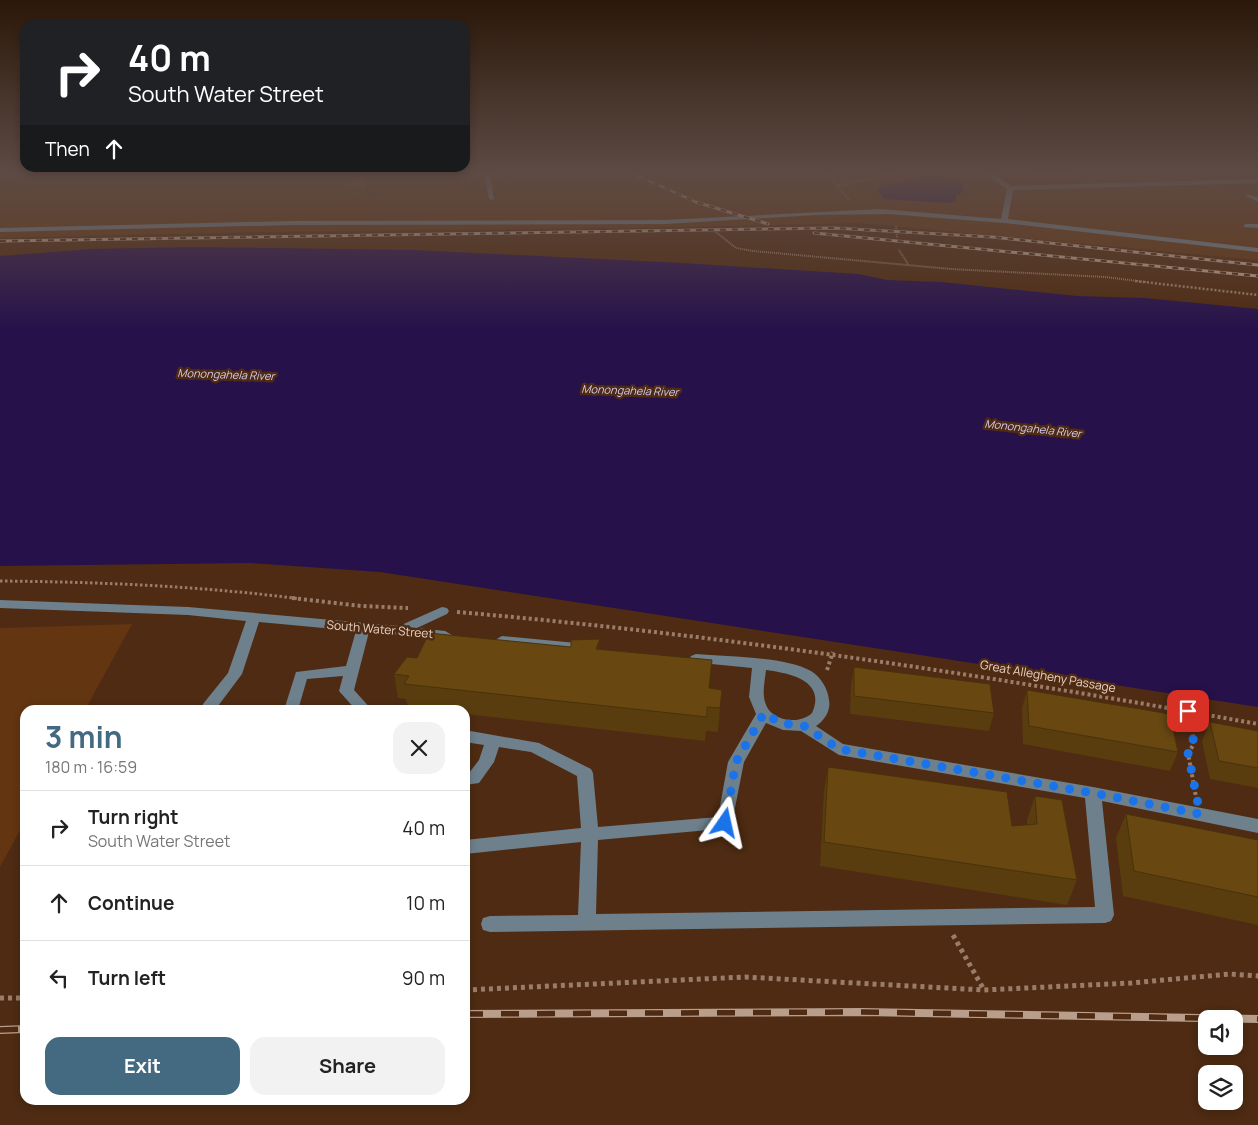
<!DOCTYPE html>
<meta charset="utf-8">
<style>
body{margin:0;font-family:Manrope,sans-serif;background:#f2f2f2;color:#222;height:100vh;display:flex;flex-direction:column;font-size:19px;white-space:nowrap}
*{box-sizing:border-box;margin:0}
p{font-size:16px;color:#767676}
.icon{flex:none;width:28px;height:28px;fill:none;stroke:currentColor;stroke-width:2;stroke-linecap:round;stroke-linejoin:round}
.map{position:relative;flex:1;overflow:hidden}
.drawer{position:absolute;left:20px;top:705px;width:450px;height:400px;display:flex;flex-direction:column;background:#fff;border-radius:15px;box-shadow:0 2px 8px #0003}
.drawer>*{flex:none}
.hud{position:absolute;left:20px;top:20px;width:450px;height:152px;border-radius:15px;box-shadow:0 2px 8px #0003;background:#202124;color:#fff;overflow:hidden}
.tools{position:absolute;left:1198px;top:1010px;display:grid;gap:10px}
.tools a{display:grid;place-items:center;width:45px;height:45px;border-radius:10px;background:#fff;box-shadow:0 2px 8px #0003;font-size:25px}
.pin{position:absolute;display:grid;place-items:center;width:42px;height:42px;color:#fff;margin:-21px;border-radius:10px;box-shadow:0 2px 8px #0006}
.me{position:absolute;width:55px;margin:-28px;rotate:11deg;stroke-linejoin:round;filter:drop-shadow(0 0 4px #0008)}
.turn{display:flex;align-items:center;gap:18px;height:105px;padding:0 25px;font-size:22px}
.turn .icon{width:65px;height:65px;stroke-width:2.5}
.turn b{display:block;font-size:35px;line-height:42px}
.then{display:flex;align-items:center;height:48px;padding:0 25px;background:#0003;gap:10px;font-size:19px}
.round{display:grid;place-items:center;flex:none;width:52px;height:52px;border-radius:15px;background:#f2f2f2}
.summary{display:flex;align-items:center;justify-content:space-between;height:85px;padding:0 25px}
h1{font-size:30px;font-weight:700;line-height:38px;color:#436a80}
.button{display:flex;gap:10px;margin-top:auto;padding:10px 25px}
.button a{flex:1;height:58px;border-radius:15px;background:#436a80;color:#fff;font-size:20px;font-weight:700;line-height:58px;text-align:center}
.button a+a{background:#f2f2f2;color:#222}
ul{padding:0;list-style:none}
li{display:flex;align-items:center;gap:15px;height:75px;padding:0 25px;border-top:1px solid #e0e0e0}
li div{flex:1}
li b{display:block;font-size:19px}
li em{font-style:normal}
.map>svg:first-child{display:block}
.green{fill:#633511}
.water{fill:#26114b}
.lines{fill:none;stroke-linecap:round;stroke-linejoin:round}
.path-far4{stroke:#9a7c69;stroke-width:2;stroke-dasharray:1 1;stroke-linecap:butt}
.path-far3{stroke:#9a7c69;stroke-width:2.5;stroke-dasharray:2 2;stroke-linecap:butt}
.path-far2{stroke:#9a7c69;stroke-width:3;stroke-dasharray:2.5 2.5;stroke-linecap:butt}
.path-far1{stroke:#9a7c69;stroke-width:4;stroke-dasharray:3 3;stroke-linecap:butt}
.path{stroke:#9a7c69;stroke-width:5;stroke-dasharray:4 4;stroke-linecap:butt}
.minor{fill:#6d808c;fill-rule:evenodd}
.rail-far1-casing{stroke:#b99e8c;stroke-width:3}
.rail-casing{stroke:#b99e8c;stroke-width:8}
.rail-far1{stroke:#4e2b12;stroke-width:2;stroke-dasharray:6;stroke-linecap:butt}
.rail{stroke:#4e2b12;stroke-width:5.5;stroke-dasharray:18;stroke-linecap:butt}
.wall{fill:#593d0f}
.shaded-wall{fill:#49320c}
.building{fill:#684711;stroke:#49320c}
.route{stroke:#1a73e8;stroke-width:9;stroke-dasharray:0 16.2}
.labels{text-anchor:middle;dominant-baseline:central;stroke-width:5;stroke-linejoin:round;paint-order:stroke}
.far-water-label{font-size:11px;font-style:italic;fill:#d5cef4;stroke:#4e2b12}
.street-label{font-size:12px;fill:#ead3c5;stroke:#4e2b12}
</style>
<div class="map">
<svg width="1258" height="1125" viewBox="0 0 1258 1125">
<rect width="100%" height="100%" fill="#4e2b12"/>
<!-- green -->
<path class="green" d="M 0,173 L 1258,173 L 1258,260 L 858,223 L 644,228 L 272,232 L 0,238 Z
M 132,624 L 85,710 L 25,710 L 25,821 L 0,867 L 0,628 Z"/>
<!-- water -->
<path class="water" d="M 924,176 L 937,176 L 962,183 L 964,191 L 956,196 L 956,201 L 948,203 L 884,199 L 876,188 Z
M 192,247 L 415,250 L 682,263 L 858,274 L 887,280 L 941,282 L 1077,296 L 1145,298 L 1258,309 L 1258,707 L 380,572 L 250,563 L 0,566 L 0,256 L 92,249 Z"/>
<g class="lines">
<!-- path-far4 -->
<path class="path-far4" d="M 827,173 L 849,200
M 837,186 L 897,173
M 896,226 L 897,238
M 716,232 L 736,248 L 753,251 L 951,269 L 1105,277 L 1146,282
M 899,250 L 908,264"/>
<!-- path-far3 -->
<path class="path-far3" d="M 1135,281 L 1258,295"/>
<!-- path-far2 -->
<path class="path-far2" d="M 0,581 C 101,582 201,586 301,599"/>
<!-- path-far1 -->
<path class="path-far1" d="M 292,598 L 361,606 L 408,608
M 457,612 C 726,635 992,676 1258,724
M 827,670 L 833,652
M 1188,711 L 1194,744 L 1188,753 L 1196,797"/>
<!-- path -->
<path class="path" d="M 953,935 L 984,990
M 465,990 L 745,977 L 984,990 L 1131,983 L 1230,974 L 1258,976
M 0,998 L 25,998"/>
<!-- minor -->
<path class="minor" d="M 484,173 L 490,173 L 494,200 L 489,199 Z
M 984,173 L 992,173 L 1011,186 L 1258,179 L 1258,183 L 1013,190 L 1008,219 L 1258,248 L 1258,252 L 1004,223 L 888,214 L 816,215 L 665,224 L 292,225 L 0,232 L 0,228 L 292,221 L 665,220 L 880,209 L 1001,219 L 1007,189 Z
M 1246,194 L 1258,197 L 1258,202 L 1246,196 Z
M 1246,224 L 1258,224 L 1258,228 L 1244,227 L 1244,225 Z
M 0,600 L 188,607 L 399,626 L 442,607 L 447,608 L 449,611 L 447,614 L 417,628 L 445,631 L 452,635 L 445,639 L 369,632 L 354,690 L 372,710 L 356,710 L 339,691 L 343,676 L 307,679 L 298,710 L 284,710 L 296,672 L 346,666 L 356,631 L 259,622 L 242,674 L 215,710 L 202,710 L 203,704 L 228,673 L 246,621 L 188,615 L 0,608 Z
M 502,636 L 587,644 L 592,646 L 594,649 L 592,652 L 587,654 L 497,643 L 495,640 Z
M 696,654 C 727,657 785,656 811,671 C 821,677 828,689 829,700 C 831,710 825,720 816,726 L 843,744 L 1093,787 L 1258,819 L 1258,833 L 1102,801 L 1114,915 L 1111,921 L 1105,923 L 490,932 L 483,930 L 481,924 L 483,918 L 490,916 L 578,915 L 581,842 L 465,854 L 465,840 L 581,828 L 577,776 L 531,752 L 499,747 L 494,762 L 479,783 L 465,785 L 465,773 L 469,773 L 479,760 L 484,745 L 465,742 L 465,730 L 539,743 L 591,769 L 593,773 L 598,827 L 718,817 L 728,762 L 756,714 L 749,697 L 752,668 L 691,662 L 689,659 L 691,656 ZM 766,670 C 788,673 827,680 812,713 C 800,725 770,722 765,702 C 762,692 765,680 766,670 ZM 766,723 L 783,730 L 801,731 L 839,755 L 1085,798 L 1095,907 L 596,914 L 598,840 L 731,828 L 744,762 Z"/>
<defs>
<path id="rail-far1" d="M 632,173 L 696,202 L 768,224
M 814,233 L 1258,276
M 0,241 L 834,228 L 993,237 L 1258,265"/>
<path id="rail" d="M 465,1014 L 862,1012 L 1258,1019
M 0,1030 L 25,1029"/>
</defs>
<!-- rail-far1 casing -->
<use href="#rail-far1" class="rail-far1-casing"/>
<!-- rail casing -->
<use href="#rail" class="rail-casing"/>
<!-- rail-far1 -->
<use href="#rail-far1" class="rail-far1"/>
<!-- rail -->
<use href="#rail" class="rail"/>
</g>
<!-- wall -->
<path class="wall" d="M 371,173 L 368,200 L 351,201 L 349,190 Z
M 1030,173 L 1161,173 L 1036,177 Z
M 571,647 L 600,649 L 710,688 L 722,690 L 718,732 L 706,731 L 705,741 L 465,714 L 465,710 L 425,710 L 408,708 L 406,699 L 398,698 L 394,674 Z
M 854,667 L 994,713 L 989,731 L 850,714 L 851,685 Z
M 1027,690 L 1178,752 L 1170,771 L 1023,744 L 1022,708 Z
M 1210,722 L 1258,731 L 1258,788 L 1210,779 L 1202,741 Z
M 828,767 L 1012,826 L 1027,825 L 1027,820 L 1035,796 L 1077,880 L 1067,905 L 820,866 L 824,791 Z
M 1126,814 L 1258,840 L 1258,925 L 1123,896 L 1116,838 Z"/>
<!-- shaded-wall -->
<path class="shaded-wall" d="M 368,173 L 371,173 L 368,200 L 366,189 Z
M 600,639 L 600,662 L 596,649 Z
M 712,660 L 711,684 L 708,707 L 709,688 Z
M 722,690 L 720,714 L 718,732 L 720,708 Z"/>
<!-- building -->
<path class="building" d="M 351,173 L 368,173 L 366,189 L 349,190 Z
M 429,633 L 571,647 L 571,640 L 600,639 L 596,649 L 712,660 L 709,688 L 722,690 L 720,708 L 707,707 L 707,717 L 404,684 L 409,676 L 394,674 L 407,657 L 417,658 Z
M 854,667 L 990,684 L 994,713 L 854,696 Z
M 1027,690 L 1170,714 L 1178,752 L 1029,726 Z
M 211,706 L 209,710 L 108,710 L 109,708 Z
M 1210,722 L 1258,731 L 1258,768 L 1219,761 Z
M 828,767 L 1007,792 L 1012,826 L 1037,824 L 1035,796 L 1062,800 L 1077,880 L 824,842 Z
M 1126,814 L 1258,840 L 1258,897 L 1134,871 Z"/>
<!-- sky -->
<linearGradient id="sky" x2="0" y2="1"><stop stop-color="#2b180a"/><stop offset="0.52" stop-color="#5d4a44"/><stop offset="1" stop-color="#5d4a44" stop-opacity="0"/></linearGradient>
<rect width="1258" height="331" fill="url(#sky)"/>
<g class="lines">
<!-- route -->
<path class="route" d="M 725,823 L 736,762 L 764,713 L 780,723 L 804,726 L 839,749 L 1093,793 L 1200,814 L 1188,753 L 1194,744 L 1188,711"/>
</g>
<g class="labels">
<!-- far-water labels -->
<g class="far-water-label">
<text transform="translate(226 374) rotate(2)">Monongahela River</text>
<text transform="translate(630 390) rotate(2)">Monongahela River</text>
<text transform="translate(1033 428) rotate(6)">Monongahela River</text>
</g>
<!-- street labels -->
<g class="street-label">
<text transform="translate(380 629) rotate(5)">South Water Street</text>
<text transform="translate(1048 676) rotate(10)">Great Allegheny Passage</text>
</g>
</g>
</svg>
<div class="tools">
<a><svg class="icon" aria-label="sound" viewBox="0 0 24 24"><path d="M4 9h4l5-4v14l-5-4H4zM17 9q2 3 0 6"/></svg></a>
<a><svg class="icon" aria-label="layers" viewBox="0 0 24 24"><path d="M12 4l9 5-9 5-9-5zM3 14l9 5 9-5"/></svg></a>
</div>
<div class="pin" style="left:1188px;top:711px;background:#d93025"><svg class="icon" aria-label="arrive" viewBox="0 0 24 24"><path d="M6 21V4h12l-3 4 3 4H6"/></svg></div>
<svg class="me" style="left:725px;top:823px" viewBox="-20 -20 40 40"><path d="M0-17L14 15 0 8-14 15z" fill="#1a73e8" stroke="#fff" stroke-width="4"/></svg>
<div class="hud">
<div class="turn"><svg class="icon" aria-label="right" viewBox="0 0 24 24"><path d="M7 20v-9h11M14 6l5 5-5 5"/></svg><div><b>40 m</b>South Water Street</div></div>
<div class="then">Then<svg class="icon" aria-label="ahead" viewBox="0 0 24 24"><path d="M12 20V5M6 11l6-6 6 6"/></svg></div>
</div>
<section class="drawer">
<div class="summary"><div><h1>3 min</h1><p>180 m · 16:59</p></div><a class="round"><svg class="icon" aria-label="close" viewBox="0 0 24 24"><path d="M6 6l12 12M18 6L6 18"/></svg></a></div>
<ul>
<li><svg class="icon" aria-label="right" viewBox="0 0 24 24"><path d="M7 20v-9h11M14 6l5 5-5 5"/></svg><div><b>Turn right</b><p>South Water Street</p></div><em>40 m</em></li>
<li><svg class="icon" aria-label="ahead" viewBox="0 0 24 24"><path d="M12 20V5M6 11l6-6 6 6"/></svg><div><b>Continue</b></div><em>10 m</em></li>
<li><svg class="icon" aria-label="left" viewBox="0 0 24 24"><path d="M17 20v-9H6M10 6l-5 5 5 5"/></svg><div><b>Turn left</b></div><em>90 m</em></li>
</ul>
<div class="button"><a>Exit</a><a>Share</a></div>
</section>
</div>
